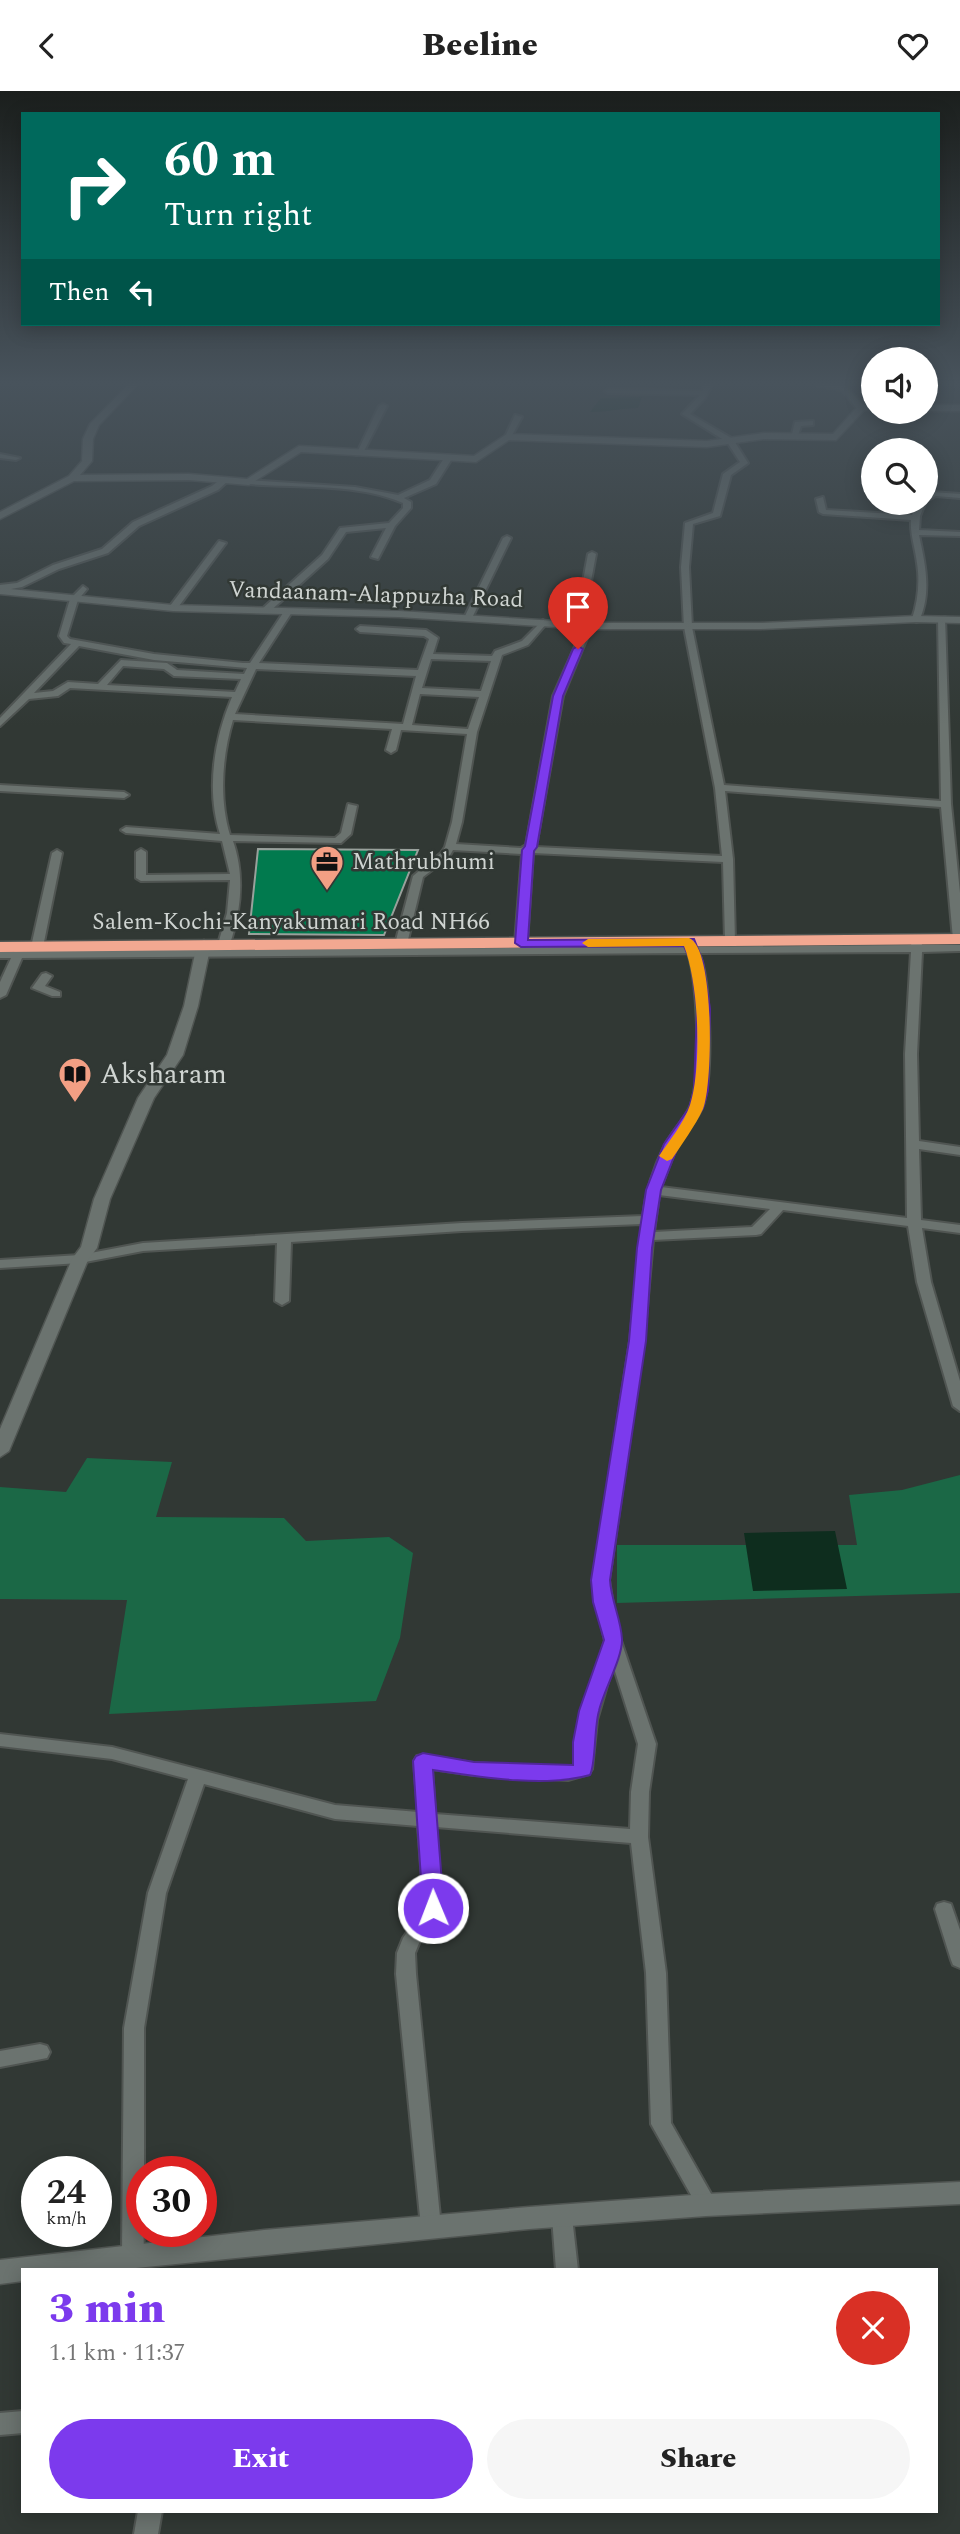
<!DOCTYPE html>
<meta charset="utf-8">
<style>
body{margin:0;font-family:Spectral,serif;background:#f6f6f6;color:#222;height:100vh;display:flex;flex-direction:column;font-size:26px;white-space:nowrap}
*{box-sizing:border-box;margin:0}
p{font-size:23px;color:#767676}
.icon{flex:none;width:38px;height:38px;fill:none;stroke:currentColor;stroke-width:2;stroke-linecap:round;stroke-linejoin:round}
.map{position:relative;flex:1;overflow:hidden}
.sheet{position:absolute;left:21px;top:2177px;width:917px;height:245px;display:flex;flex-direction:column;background:#fff;border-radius:0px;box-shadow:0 4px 18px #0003}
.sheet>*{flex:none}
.guide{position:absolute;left:21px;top:21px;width:919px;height:214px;border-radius:0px;box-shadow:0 4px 18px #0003;background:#00695c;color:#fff;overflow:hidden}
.controls{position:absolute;left:861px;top:256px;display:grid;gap:14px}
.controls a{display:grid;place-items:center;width:77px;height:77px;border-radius:50%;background:#fff;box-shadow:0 4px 18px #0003;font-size:35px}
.speed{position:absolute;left:21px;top:2065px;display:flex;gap:14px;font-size:35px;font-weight:700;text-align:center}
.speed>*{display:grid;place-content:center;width:91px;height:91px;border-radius:50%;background:#fff;box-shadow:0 4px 18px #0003;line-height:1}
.speed small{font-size:18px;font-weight:400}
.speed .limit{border:10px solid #d22;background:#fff;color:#111}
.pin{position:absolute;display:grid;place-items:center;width:60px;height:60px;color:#fff;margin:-72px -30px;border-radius:50% 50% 50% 0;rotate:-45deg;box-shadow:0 0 7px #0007}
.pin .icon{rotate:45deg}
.me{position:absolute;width:77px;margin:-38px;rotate:359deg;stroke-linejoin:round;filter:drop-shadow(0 0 5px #0008)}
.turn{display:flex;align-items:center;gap:24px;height:147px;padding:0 28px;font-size:32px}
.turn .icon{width:91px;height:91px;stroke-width:2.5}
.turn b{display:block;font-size:49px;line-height:60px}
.then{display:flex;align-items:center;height:66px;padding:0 28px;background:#0003;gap:14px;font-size:26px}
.round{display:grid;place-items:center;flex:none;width:74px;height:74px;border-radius:37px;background:#f6f6f6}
.headline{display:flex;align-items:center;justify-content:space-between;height:119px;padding:0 28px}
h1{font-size:42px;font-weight:800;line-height:52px;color:#7c3aed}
.cta{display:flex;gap:14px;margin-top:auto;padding:14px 28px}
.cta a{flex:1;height:80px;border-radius:42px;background:#7c3aed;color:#fff;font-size:28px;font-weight:800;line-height:80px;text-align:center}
.cta a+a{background:#f6f6f6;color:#222}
header{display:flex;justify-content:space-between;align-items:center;height:91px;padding:0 28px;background:#fff;font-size:32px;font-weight:800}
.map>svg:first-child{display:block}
.green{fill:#1b6846}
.water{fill:#0e2d1e}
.building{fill:#017a4e;stroke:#99a19c;stroke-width:2}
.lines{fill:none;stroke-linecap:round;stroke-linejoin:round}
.street-casing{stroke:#505552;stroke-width:4}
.secondary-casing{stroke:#505552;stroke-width:3}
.highway-casing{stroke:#505552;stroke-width:3}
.street{fill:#6b736f;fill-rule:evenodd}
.secondary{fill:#6b736f;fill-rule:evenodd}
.highway{fill:#f2a891;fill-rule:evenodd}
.route{fill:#7c3aed;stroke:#51269a;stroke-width:2}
.slow{fill:#f59e0b}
.labels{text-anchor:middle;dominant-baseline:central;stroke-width:5;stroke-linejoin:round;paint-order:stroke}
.far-street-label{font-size:23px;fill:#cfd4d1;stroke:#313834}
.far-poi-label{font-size:23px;fill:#cfd4d1;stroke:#313834;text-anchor:start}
.poi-label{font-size:28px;fill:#cfd4d1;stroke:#313834;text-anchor:start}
</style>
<header><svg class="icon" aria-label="back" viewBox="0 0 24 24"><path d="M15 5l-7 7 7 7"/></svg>Beeline<svg class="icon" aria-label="heart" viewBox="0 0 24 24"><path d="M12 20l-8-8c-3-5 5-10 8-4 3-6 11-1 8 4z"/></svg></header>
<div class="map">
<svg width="960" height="2443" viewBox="0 0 960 2443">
<rect width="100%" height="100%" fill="#313834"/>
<!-- green -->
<path class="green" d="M 87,1367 L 172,1371 L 156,1426 L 284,1427 L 306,1450 L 389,1446 L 413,1462 L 400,1547 L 376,1610 L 109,1623 L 127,1509 L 0,1508 L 0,1396 L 66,1401 Z
M 960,1384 L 960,1502 L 617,1512 L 617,1454 L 857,1454 L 849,1404 L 902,1399 Z"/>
<!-- water -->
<path class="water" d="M 642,306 L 638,317 C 622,317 609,321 590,321 L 601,307 Z
M 835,1440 L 847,1498 L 753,1500 L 744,1442 Z"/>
<!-- building -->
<path class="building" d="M 258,758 L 418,759 L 384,844 L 249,843 Z"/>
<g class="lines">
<defs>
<path id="street" d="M 705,293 L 712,293 L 705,307 L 690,323 L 733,348 L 748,372 L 731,384 L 720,425 L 693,433 L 689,476 L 692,536 L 724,694 L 941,710 L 938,528 L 945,526 L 951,713 L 960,802 L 960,851 L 953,848 L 941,716 L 725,700 L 733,768 L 735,851 L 727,851 L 725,849 L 723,771 L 533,762 L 527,852 L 521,855 L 515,852 L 522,763 L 453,759 L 449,766 L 423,786 L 407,853 L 405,855 L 397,855 L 395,853 L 413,785 L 441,762 L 445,756 L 452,731 L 467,643 L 401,639 L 396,659 L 391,662 L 386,659 L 392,638 L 233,629 C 222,665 219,708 230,744 L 335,747 L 341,742 L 348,713 L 357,715 L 351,743 L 341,752 L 233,750 C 245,785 241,819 230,853 L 224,856 L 218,853 L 227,822 L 230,789 L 141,790 L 136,787 L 136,761 L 141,758 L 146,761 L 146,784 L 230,783 L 222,750 L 126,742 L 121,739 L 126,736 L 220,743 C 206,699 214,648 232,606 L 70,597 L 58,605 L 29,608 L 0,635 L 0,627 L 71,553 L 64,552 L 59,545 L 70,508 L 83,495 L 87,498 L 78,509 L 67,545 L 70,548 L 154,563 L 243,572 L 250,572 L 285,519 L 288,518 L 292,521 L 259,572 L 418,579 L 429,548 L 424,545 L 360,541 L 356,538 L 360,535 L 426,539 L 438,547 L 433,563 L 492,565 L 495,560 L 522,550 L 543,529 L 547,532 L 528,554 L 502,564 L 477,641 L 462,731 L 456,753 L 521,757 L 526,754 L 553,605 L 584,535 L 588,532 L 592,535 L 563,605 L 536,756 L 722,765 L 715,697 L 684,536 L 681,476 L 685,432 L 713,422 L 723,383 L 740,371 L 727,351 L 682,323 L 700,304 L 608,302 L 605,300 L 608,298 L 702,300 ZM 79,555 L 154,569 L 247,577 L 244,583 L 177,579 L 167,572 L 121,569 L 98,593 L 68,591 L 53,600 L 34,602 ZM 431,568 L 491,570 L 481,600 L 422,597 ZM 123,575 L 164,578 L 174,585 L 241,588 L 235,601 L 107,594 ZM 256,578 L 416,585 L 403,633 L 235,623 ZM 420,603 L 479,606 L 468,638 L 412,634 Z
M 829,293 L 846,296 L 864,315 L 864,319 L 858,319 L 842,299 L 816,294 Z
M 383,313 L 387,315 L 363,362 L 356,364 L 379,315 Z
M 515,324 L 522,326 L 510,348 L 504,348 Z
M 813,330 L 813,334 L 801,335 L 797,347 L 791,347 L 795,331 Z
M 0,363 L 20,367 L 16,369 L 0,367 Z
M 446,364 L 453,366 L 436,393 L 404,407 L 411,411 L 411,417 L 395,435 L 378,468 L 371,466 L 386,437 L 346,441 L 328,468 L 268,522 L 262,522 L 262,518 L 322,464 L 340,437 L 389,432 L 403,417 L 403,412 C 359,392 297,397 249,393 L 246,393 L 246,389 L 355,396 L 398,404 L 430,389 Z
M 222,387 L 229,389 L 218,399 L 139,435 L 108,462 L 59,478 L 22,496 L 0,500 L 0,494 L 17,492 L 53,474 L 102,458 L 133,431 L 212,395 Z
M 932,401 L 960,403 L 960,407 L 936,405 L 926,410 L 920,425 L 919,439 L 960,441 L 960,445 L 919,444 C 925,472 932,502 919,530 L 916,531 L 912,528 C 918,510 920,490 917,472 C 915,456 910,443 911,429 L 823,423 L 819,421 L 816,408 L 823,406 L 826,419 L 912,424 L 919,411 L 926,411 L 926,405 Z
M 507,445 L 511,447 L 472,527 L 465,529 L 464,527 L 503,447 Z
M 219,450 L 226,452 L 176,519 L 170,519 L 170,515 Z
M 592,461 L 596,463 L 583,534 L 579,537 L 575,534 L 588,463 Z
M 0,694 L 124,701 L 129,704 L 124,707 L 0,700 Z
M 57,759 L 62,762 L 43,856 L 37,859 L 31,856 L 52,762 Z
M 917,847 L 921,848 L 922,854 L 960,854 L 960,860 L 922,861 L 917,963 L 919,1050 L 960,1056 L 960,1064 L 919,1058 L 921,1129 L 960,1134 L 960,1142 L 922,1137 L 931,1191 L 960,1290 L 960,1320 L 953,1315 L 917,1191 L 908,1135 L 783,1119 L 761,1143 L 756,1144 L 653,1149 L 644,1250 L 609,1489 L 617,1538 L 656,1653 L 649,1701 L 648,1746 L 666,1882 L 671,2032 L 714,2108 L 717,2114 L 714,2120 L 707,2123 L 700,2120 L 651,2033 L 646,1882 L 631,1752 L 436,1736 L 442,1817 L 420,1850 L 415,1862 L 416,1883 L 441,2136 L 438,2143 L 431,2145 L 424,2143 L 421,2136 L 396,1883 L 397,1862 L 403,1847 L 424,1816 L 418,1735 L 335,1728 L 204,1693 L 166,1802 L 144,1937 L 144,2081 L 142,2081 L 144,2163 L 140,2170 L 133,2172 L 126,2170 L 122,2163 L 124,1937 L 148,1802 L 188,1688 L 112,1668 L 0,1655 L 0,1643 L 112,1656 L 335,1714 L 418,1721 L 414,1670 L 417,1665 L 423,1664 L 473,1672 L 568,1677 L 574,1674 L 580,1629 L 605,1550 L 593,1489 L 630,1250 L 642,1133 L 462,1140 L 291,1151 L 289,1210 L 282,1214 L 275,1210 L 277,1152 L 143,1160 L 80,1172 L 0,1177 L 0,1169 L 80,1164 L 143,1152 L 462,1132 L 643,1125 C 646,1100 654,1076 665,1054 C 672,1041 683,1030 689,1018 C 702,992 698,889 688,862 L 22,867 L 6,904 L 0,907 L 0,891 L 11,867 L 0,867 L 0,861 L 14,861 L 17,856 L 25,856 L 26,860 L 685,856 L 683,851 L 689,848 L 693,849 L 696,856 L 911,854 L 913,848 ZM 911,861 L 905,963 L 907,1127 L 661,1096 C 667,1081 672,1064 680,1051 C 687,1039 699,1027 703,1014 C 713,985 711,891 699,862 ZM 659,1104 L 770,1118 L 752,1136 L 654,1141 ZM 613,1574 L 638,1653 L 631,1701 L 630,1738 L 435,1723 L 432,1678 L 473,1684 L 568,1689 L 589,1683 L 592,1678 L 597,1629 Z
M 46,882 L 52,885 L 45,895 L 60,901 L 60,905 L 52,905 L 32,897 L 42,883 Z
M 944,1811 L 951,1813 L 960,1839 L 960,1877 L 953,1874 L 951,1869 L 935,1818 L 937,1813 Z
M 40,1953 L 47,1955 L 50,1961 L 47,1967 L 0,1976 L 0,1960 Z
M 562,2117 L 569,2120 L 572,2126 L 578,2179 L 556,2179 L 552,2126 L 555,2120 Z
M 23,2320 L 23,2342 L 0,2344 L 0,2322 Z
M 138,2420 L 162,2420 L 158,2443 L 134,2443 Z"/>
<path id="secondary" d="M 129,293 L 138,293 L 99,334 L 93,348 L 92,370 L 80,384 L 189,383 L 247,388 L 299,355 L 474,365 L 507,343 L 707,350 L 764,342 L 833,343 L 858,315 L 873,313 L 873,319 L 864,319 L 836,349 L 764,348 L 707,356 L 509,349 L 476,371 L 301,361 L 249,394 L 189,389 L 74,390 L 0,428 L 0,421 L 69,385 L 82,370 L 83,348 L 90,333 Z
M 926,314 L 960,314 L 960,320 L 926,320 Z
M 0,497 L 173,514 L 399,520 L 588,532 L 761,532 L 916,525 L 960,526 L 960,532 L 916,531 L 761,538 L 588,538 L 399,526 L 173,520 L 0,503 Z
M 204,849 L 211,853 L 198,915 L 183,964 L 154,1007 L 110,1108 L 97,1157 L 88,1169 L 9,1360 L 0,1366 L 0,1338 L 72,1168 L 81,1156 L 94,1108 L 138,1007 L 167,964 L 184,915 L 197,853 Z
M 960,2091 L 960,2113 L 706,2125 L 529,2138 L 116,2179 L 23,2179 L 23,2190 L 0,2193 L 0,2169 L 264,2139 L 529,2116 L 706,2103 Z"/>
<path id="highway" d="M 960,843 L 960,853 L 0,861 L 0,851 Z"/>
</defs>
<!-- street casing -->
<use href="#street" class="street-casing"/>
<!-- secondary casing -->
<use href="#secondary" class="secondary-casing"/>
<!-- highway casing -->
<use href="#highway" class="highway-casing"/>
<!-- street -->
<use href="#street" class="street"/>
<!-- secondary -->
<use href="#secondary" class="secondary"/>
<!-- highway -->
<use href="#highway" class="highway"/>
</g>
<!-- sky -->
<linearGradient id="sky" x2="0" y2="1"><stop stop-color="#1b1f1d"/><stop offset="0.46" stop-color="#48535c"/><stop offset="1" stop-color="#48535c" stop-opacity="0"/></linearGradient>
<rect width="960" height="635" fill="url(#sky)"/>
<!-- route -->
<path class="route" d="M 578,555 L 583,558 L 563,605 L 537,756 L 534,760 L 528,849 L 694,848 L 703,871 L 710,918 L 708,999 L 703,1017 L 679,1053 L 661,1099 L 652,1157 L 646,1250 L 610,1489 C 611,1509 621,1528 622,1548 C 623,1566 603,1601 599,1620 C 594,1636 596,1673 590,1684 C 545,1697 480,1686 433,1679 L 444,1817 L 441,1822 L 426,1822 L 423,1817 L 413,1670 L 416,1665 L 423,1662 L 474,1671 L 573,1674 L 573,1651 L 579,1620 L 604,1549 L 593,1511 L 591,1489 L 629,1250 L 637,1157 L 646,1099 L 664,1053 L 689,1017 L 694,999 L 697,918 L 691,871 L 684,855 L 521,856 L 515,852 L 522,759 L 525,755 L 553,605 L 573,558 Z"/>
<!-- slow -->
<path class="slow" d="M 689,847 C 715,856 713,994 703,1018 C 695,1035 682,1053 672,1068 L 667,1070 L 659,1065 C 669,1050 684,1032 690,1014 C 702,977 699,892 684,855 L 588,856 L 582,852 L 588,848 Z"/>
<!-- icons -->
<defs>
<symbol id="office-pin" viewBox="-11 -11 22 30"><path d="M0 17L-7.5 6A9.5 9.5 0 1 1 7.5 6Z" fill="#f39f84" stroke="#313834"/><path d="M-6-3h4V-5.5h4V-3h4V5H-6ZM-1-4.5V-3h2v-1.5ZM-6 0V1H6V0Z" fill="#111"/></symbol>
<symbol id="library-pin" viewBox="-11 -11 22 30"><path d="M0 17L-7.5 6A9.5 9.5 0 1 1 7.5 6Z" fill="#f39f84" stroke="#313834"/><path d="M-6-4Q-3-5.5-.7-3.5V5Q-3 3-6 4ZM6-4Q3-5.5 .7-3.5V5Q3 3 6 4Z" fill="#111"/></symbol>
</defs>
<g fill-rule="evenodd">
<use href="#office-pin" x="308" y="752" width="38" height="52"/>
<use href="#library-pin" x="56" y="964" width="38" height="52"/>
</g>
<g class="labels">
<!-- far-street labels -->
<g class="far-street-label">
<text transform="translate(376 504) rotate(2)">Vandaanam-Alappuzha Road</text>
<text x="291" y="831">Salem-Kochi-Kanyakumari Road NH66</text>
</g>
<!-- far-poi labels -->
<g class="far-poi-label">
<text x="352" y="771">Mathrubhumi</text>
</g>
<!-- poi labels -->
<g class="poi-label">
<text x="100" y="983">Aksharam</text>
</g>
</g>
</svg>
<div class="controls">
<a><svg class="icon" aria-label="sound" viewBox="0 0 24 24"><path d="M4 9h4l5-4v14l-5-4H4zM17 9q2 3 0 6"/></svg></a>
<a><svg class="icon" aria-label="search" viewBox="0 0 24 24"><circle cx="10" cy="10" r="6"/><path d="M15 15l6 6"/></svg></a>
</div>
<div class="speed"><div>24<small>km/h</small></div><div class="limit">30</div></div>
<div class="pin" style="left:578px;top:558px;background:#d93025"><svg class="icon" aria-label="arrive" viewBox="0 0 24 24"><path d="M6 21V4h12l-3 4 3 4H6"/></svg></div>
<svg class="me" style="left:433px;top:1817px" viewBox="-20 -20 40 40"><circle r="17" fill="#7c3aed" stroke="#fff" stroke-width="3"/><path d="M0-11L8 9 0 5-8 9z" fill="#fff"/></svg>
<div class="guide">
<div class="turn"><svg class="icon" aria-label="right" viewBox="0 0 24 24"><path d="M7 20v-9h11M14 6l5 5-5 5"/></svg><div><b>60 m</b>Turn right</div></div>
<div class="then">Then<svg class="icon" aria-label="left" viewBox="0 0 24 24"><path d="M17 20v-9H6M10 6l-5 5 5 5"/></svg></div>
</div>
<section class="sheet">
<div class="headline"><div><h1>3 min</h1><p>1.1 km · 11:37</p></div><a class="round" style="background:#d93025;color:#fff"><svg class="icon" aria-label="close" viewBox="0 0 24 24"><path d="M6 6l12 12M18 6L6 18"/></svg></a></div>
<div class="cta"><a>Exit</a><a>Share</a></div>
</section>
</div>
